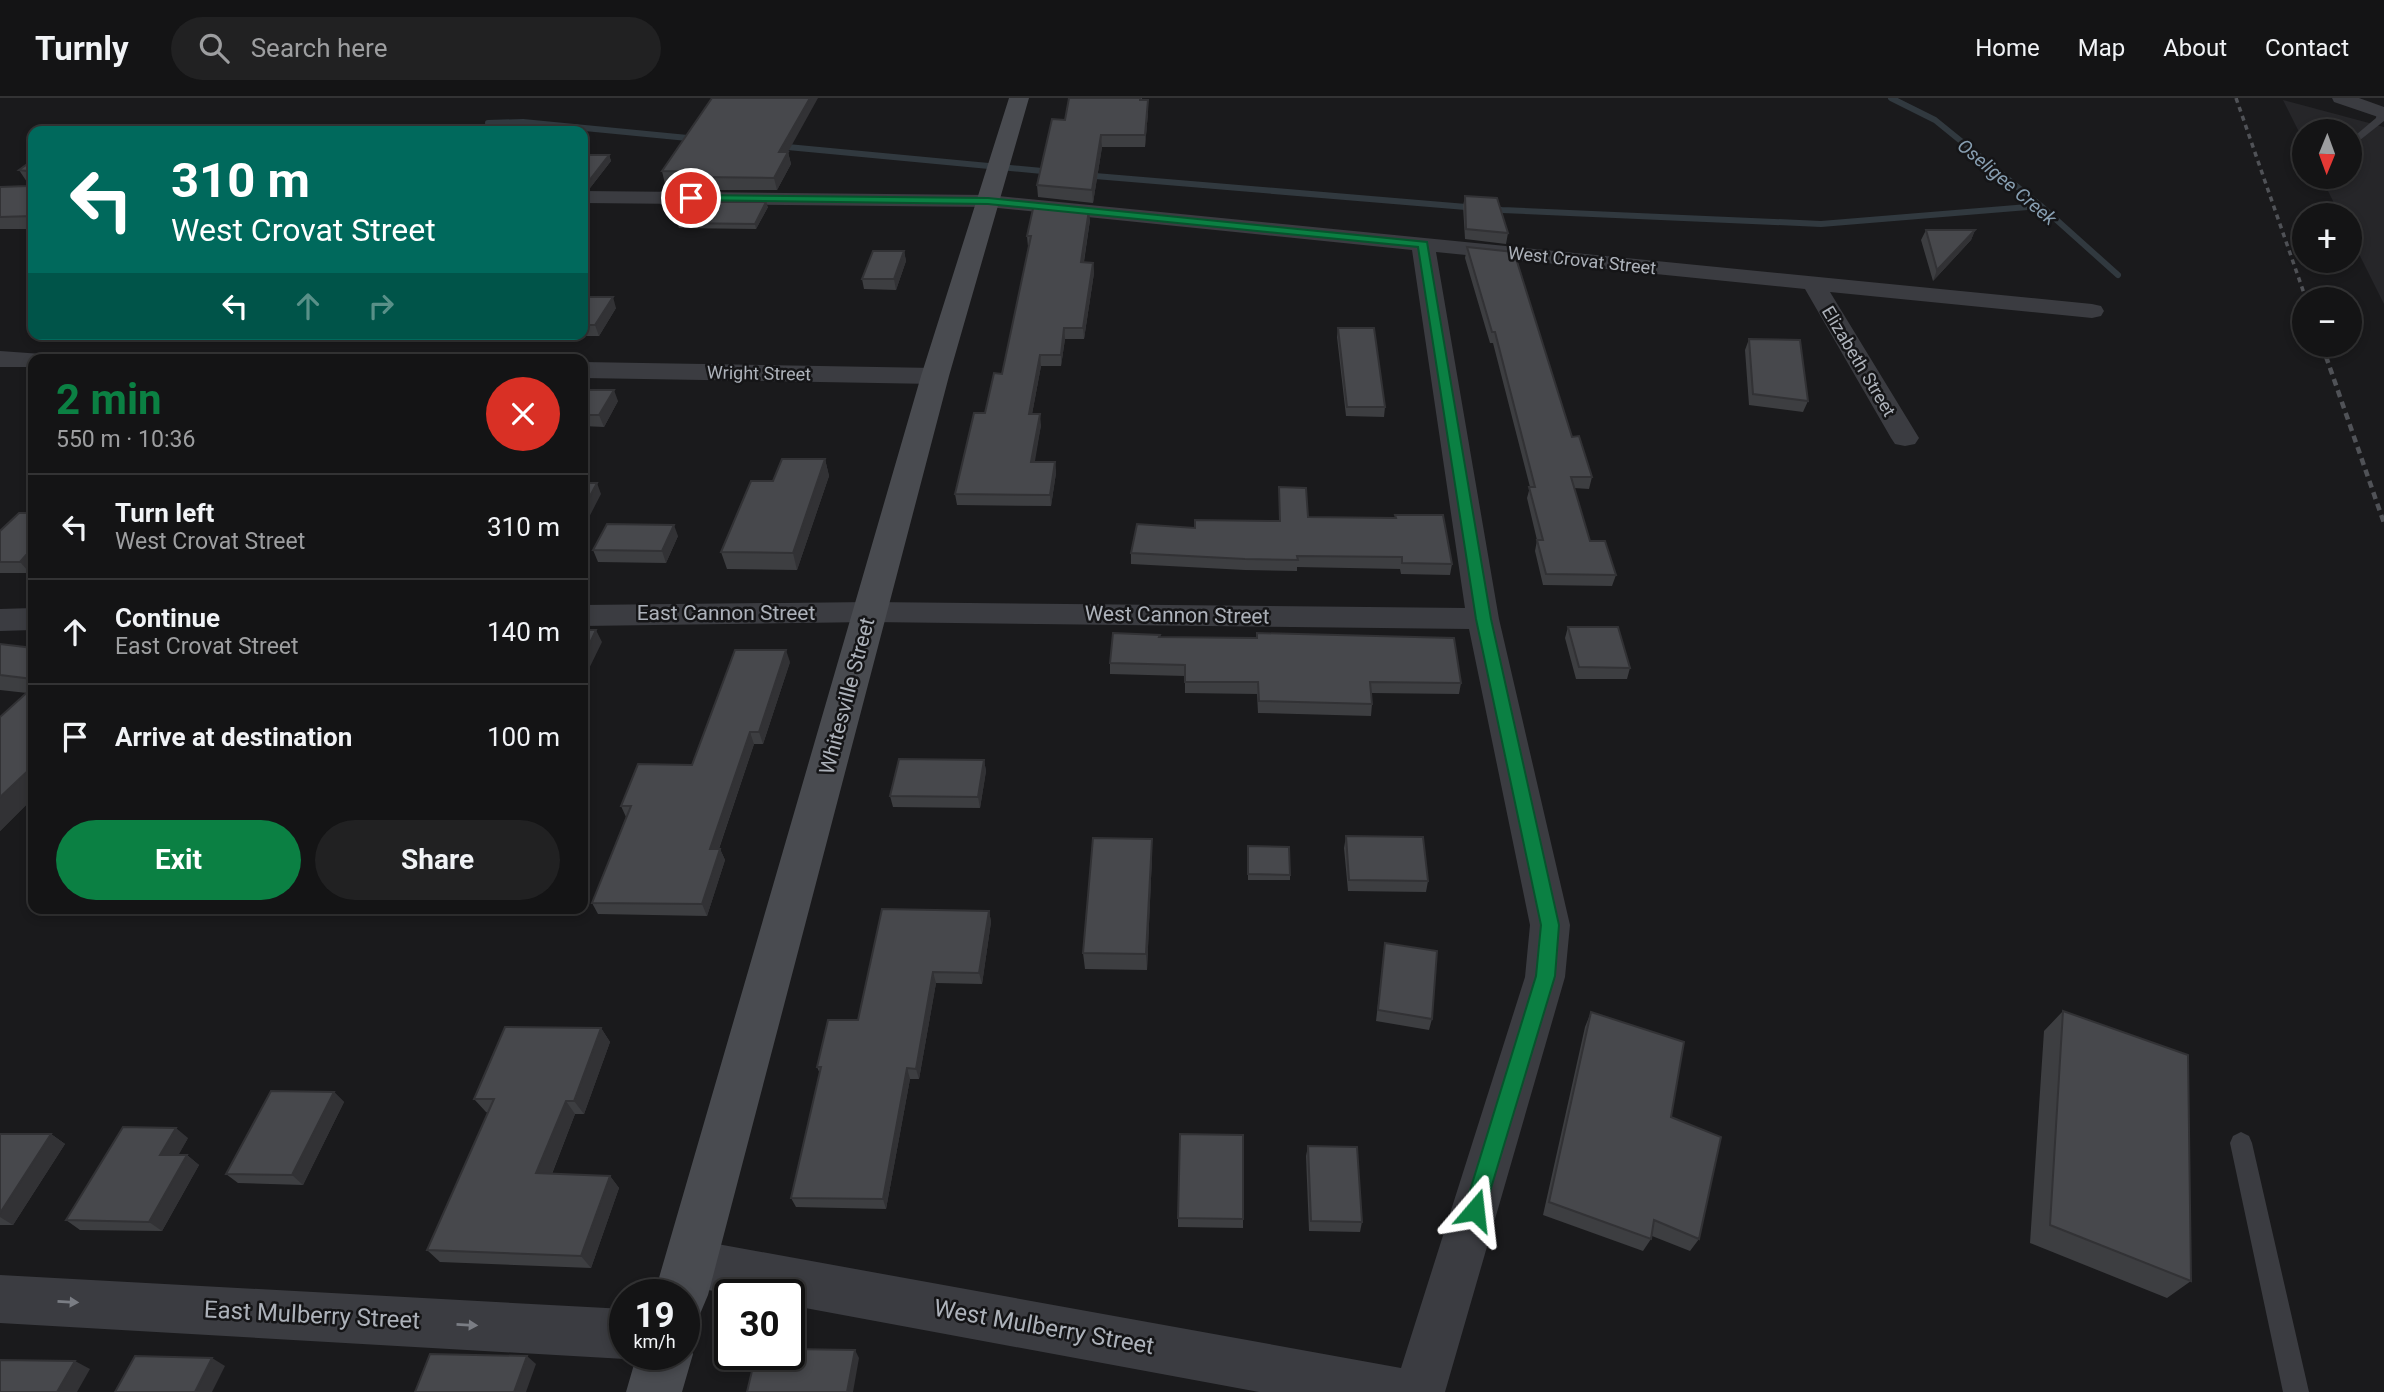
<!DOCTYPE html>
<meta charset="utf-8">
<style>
body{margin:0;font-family:Roboto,sans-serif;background:#212122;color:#f1f3f6;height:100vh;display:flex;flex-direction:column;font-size:26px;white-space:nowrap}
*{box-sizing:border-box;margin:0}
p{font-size:23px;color:#9d9ea0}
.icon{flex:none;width:38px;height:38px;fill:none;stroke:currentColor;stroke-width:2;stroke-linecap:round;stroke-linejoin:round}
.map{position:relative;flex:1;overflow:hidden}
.sheet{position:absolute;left:28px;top:256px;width:560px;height:560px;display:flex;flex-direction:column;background:#141415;border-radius:14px;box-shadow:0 4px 10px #0003,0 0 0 2px #333334}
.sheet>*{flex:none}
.top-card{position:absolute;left:28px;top:28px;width:560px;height:214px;border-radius:14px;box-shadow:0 4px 10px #0003,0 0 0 2px #333334;background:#00695c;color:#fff;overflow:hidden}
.needle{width:46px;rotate:181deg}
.tools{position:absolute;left:2292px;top:21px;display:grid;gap:14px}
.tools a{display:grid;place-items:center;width:70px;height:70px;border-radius:50%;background:#141415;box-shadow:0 4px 10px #0003,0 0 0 2px #333334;font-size:35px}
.speed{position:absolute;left:609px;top:1181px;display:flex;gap:14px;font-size:35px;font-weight:700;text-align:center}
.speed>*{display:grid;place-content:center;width:91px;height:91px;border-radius:50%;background:#141415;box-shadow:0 4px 10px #0003,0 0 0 2px #333334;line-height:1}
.speed small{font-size:18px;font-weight:400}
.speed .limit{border:4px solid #111;border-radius:10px;background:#fff;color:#111}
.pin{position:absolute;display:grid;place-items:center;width:60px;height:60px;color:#fff;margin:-30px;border:4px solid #fff;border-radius:50%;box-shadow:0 2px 7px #0007}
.me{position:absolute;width:77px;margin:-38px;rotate:17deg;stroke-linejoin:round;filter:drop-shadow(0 0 5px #0008)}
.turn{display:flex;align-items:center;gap:24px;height:147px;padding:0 28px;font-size:32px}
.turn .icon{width:91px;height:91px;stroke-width:2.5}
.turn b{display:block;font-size:49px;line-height:60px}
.lanes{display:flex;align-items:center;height:66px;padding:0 28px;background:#0003;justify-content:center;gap:35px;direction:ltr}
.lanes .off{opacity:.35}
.round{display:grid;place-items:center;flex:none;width:74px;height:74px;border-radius:37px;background:#212122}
.headline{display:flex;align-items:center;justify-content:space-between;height:119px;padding:0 28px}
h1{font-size:42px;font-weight:700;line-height:52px;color:#0b8043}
.button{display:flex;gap:14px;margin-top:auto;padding:14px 28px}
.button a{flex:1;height:80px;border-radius:42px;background:#0b8043;color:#fff;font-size:28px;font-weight:700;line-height:80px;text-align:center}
.button a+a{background:#212122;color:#f1f3f6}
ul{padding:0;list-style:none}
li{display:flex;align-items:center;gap:21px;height:105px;padding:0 28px;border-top:2px solid #333334}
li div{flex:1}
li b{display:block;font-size:26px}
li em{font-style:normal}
header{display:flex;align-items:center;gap:42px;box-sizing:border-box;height:98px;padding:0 35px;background:#141415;border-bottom:2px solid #333334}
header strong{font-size:33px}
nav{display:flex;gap:38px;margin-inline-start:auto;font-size:24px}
.search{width:490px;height:63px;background:#212122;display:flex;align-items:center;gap:18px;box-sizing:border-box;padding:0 24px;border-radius:38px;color:#9d9ea0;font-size:26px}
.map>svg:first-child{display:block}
.built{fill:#262629}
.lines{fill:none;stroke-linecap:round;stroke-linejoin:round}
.stream{stroke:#31393f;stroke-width:6}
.service{fill:#3b3c41;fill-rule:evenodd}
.minor{fill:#3b3c41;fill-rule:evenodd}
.secondary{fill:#494b50;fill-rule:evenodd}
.rail-far1{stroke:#505257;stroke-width:3.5;stroke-dasharray:5 4.5;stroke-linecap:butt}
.rail{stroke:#505257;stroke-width:4.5;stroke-dasharray:7 5;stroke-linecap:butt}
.wall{fill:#3d3e41}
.shaded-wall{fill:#323235}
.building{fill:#47484c;stroke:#323235;stroke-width:2}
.oneway{fill:#7a7d84}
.route{fill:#0b8043;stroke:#07532c;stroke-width:2}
.labels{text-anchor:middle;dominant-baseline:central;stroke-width:5;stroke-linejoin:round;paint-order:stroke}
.far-street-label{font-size:18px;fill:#adb2ba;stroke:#151517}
.far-water-label{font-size:19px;font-style:italic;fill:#889fb2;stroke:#151517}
.street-label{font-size:21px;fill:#adb2ba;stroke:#151517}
.near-street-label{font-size:24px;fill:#adb2ba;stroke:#151517}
</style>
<header>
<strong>Turnly</strong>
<div class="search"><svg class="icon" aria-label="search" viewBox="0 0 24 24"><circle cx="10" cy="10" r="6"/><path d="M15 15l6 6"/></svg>Search here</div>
<nav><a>Home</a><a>Map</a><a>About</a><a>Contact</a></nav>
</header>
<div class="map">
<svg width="2384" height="1294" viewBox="0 0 2384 1294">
<rect width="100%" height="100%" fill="#1a1a1c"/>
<!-- built -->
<path class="built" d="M 2283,2 L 2384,29 L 2384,206 L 2350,138 L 2350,117 L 2340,117 L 2321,79 L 2350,79 L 2350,33 L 2305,33 L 2305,46 Z"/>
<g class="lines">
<!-- stream -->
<path class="stream" d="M 1891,0 L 1935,22 L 2041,108 L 2118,177
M 488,25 L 523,24 L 698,41
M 777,48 L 1053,74
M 1083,77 L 1502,112 L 1821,126 L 2041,108"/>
<!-- service -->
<path class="service" d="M 2377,12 L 2384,13 L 2384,23 L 2350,50 L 2350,42 L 2376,20 Z
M 2241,1034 L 2249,1038 L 2252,1045 L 2309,1294 L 2283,1294 L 2230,1045 L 2233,1038 Z"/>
<!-- minor -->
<path class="minor" d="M 2332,0 L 2359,0 L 2384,9 L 2384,21 L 2334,4 Z
M 583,93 L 988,97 L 2092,206 L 2101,208 L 2104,213 L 2101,218 L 2092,220 L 1830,194 L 1919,340 L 1915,346 L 1905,348 L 1895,346 L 1891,340 L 1805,191 L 1436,154 L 1499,521 L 1570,827 L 1565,879 L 1445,1294 L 1259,1294 L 789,1207 L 789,1197 C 749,1197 711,1197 673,1182 L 666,1165 L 673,1148 L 690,1141 L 1401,1270 L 1525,879 L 1530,827 L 1469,531 L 870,524 L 583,528 L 583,507 L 870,504 L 1465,510 L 1412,152 L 988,109 L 583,105 Z
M 0,253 L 42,256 L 46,261 L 33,261 L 33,269 L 0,269 Z
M 583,264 L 935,270 L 944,273 L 948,278 L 944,283 L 935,286 L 583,280 Z
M 33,510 L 33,532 L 0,533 L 0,511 Z
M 0,1177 L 625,1211 L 625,1256 L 635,1256 L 625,1261 L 0,1225 Z"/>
<!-- secondary -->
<path class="secondary" d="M 1009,0 L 1029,0 L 949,278 L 708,1197 L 700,1216 L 684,1222 L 684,1197 L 654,1197 L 921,278 Z
M 684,1236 L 693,1256 L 682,1294 L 626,1294 L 637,1256 L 684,1256 Z"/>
<!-- rail-far1 -->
<path class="rail-far1" d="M 2236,0 L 2306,201"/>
<!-- rail -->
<path class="rail" d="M 2322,247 L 2384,425"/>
</g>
<!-- wall -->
<path class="wall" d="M 1069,0 L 1142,0 L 1142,2 L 1148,14 L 1145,49 L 1102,49 L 1093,105 L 1038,99 L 1037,87 L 1065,22 Z
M 788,54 L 791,66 L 777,92 L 703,92 L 701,86 L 665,86 L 662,73 Z
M 583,57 L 609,57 L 611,63 L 590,90 L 583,91 Z
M 33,62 L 33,131 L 0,131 L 0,89 L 27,88 L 27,84 L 19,72 Z
M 1465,98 L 1508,135 L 1506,146 L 1465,141 L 1463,108 Z
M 768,109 L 756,131 L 679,130 L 677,125 Z
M 1090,122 L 1084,164 L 1093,165 L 1094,175 L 1084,241 L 1065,241 L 1061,268 L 1041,268 L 1032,316 L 1041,327 L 1034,364 L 1055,364 L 1056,375 L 1051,408 L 957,407 L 955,396 L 985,315 L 1002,276 L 1029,149 L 1028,149 L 1027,138 Z
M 1926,132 L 1975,132 L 1971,142 L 1933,183 L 1921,142 Z
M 1467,149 L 1572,339 L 1592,379 L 1589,391 L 1574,390 L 1590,443 L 1616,477 L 1612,488 L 1543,487 L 1535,453 L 1537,442 L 1527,400 L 1530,389 L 1493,245 L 1490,245 L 1465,160 Z
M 904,153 L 906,163 L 896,192 L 864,191 L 862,181 Z
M 583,199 L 616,210 L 599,238 L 567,238 L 566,236 L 583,236 Z
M 1338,230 L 1385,309 L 1384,319 L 1346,318 L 1337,239 Z
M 216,236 L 267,236 L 259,244 L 220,244 Z
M 1749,241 L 1808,303 L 1803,314 L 1749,307 L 1745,252 Z
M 583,292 L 618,303 L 604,329 L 583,328 Z
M 825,361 L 829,378 L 797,472 L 727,471 L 721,454 L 773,383 Z
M 1279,389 L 1308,419 L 1395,420 L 1395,417 L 1452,466 L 1450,477 L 1401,476 L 1400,471 L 1297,469 L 1297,473 L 1245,472 L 1131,466 L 1131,455 L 1195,430 L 1279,423 Z
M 33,415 L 33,472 L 30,475 L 0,475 L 0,433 Z
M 678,438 L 666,465 L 598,464 L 593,452 Z
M 1568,529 L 1630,570 L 1627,581 L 1576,581 L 1565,540 Z
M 1160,539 L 1461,585 L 1459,596 L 1371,595 L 1372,606 L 1371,618 L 1258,615 L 1257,596 L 1185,595 L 1185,578 L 1110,576 L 1110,565 Z
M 0,546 L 33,550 L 33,700 L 0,733 L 0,619 L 27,595 L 0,592 Z
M 790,564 L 763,646 L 754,646 L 719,751 L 720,751 L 725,762 L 707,818 L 598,816 L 592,805 L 626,719 L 621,708 L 692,667 Z
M 984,662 L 986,673 L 980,710 L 893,709 L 890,698 Z
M 1346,738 L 1428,783 L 1426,794 L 1348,793 L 1344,750 Z
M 1152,741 L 1152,758 L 1147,872 L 1085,871 L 1083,855 Z
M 1248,748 L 1290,777 L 1290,782 L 1248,782 Z
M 989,813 L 991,824 L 982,886 L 936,885 L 919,981 L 910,981 L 886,1111 L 796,1109 L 791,1100 L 820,976 L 817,969 L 858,922 Z
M 1385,845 L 1432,921 L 1429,932 L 1376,923 Z
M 2063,913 L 2191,1183 L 2167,1200 L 2030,1145 L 2044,933 Z
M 1591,914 L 1671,1019 L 1699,1141 L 1690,1153 L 1652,1138 L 1651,1141 L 1643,1153 L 1543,1117 L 1585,929 Z
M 601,930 L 610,944 L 584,1016 L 575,1016 L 552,1076 L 610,1078 L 619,1090 L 591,1170 L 440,1164 L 427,1152 L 488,1015 L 486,1014 L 474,1001 Z
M 334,994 L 344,1004 L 303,1087 L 238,1085 L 226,1076 Z
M 0,1036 L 51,1036 L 65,1046 L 13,1127 L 0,1127 Z
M 188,1040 L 178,1057 L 187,1057 L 199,1067 L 162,1133 L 80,1132 L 66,1122 Z
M 1308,1048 L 1362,1124 L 1360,1134 L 1309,1133 L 1306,1058 Z
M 1178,1120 L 1243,1121 L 1243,1130 L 1178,1129 Z"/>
<!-- shaded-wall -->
<path class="shaded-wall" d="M 810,0 L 818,0 L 788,54 L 791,66 L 777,92 L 774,80 L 779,54 Z
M 1148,2 L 1148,14 L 1145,49 L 1145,37 Z
M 1101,37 L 1102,49 L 1093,105 L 1092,92 Z
M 609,57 L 611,63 L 590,90 L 588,84 Z
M 766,104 L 768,109 L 756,131 L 755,126 Z
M 1089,112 L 1090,122 L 1082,175 L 1081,164 Z
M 1975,132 L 1971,142 L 1933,183 L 1937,172 Z
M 904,153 L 906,163 L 896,192 L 894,181 Z
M 1093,165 L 1094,175 L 1084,241 L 1083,230 Z
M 613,199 L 616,210 L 599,238 L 595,227 Z
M 1064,230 L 1065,241 L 1061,268 L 1061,257 Z
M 255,236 L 267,236 L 259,244 Z
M 1040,257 L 1041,268 L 1030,327 L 1029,316 Z
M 614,292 L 618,303 L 604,329 L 599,317 Z
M 1040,316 L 1041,327 L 1033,375 L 1031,364 Z
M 825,361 L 829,378 L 797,472 L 793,455 Z
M 1055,364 L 1056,375 L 1051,408 L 1050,397 Z
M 597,385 L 601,396 L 583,431 L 583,411 Z
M 674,427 L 678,438 L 666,465 L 662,453 Z
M 26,457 L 33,466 L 33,472 L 30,475 L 20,464 Z
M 596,532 L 602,544 L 583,583 L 583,560 Z
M 786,552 L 790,564 L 763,646 L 759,634 Z
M 750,634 L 754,646 L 715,762 L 710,751 Z
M 984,662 L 986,673 L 980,710 L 978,699 Z
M 33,668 L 33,700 L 0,733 L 0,699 Z
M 1152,741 L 1152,758 L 1147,872 L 1146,856 Z
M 720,751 L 725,762 L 707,818 L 702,806 Z
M 989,813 L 991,824 L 982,886 L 979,875 Z
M 933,874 L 936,885 L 919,981 L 916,971 Z
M 601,930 L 610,944 L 584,1016 L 574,1003 Z
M 907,970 L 910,981 L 886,1111 L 883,1101 Z
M 334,994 L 344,1004 L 303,1087 L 292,1077 Z
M 566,1003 L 575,1016 L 547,1088 L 536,1075 Z
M 176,1030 L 188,1040 L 173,1067 L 160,1057 Z
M 51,1036 L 65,1046 L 13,1127 L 0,1119 L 0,1115 Z
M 187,1057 L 199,1067 L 162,1133 L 149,1124 Z
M 610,1078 L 619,1090 L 591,1170 L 581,1158 Z
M 855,1252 L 859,1260 L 853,1294 L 847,1294 Z
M 527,1258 L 536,1266 L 526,1294 L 514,1294 Z
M 212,1260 L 225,1268 L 212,1294 L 195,1294 Z
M 75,1263 L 90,1271 L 77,1294 L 57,1294 Z"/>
<!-- building -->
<path class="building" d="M 712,0 L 810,0 L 779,54 L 788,54 L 774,80 L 699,79 L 703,74 L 662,73 Z
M 1069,0 L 1140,0 L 1140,2 L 1148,2 L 1145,37 L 1101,37 L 1092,92 L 1037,87 L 1052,21 L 1065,22 Z
M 583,57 L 609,57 L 588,84 L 583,85 Z
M 33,62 L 33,118 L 0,119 L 0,89 L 27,88 L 27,73 L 19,72 Z
M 1465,98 L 1497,100 L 1508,135 L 1466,131 Z
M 691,104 L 766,104 L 755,126 L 677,125 Z
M 1034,106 L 1089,112 L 1081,164 L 1093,165 L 1083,230 L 1064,230 L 1061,257 L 1040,257 L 1029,316 L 1040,316 L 1031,364 L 1055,364 L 1050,397 L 955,396 L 974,315 L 985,315 L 994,275 L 1002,276 L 1031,138 L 1027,138 Z
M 1926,132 L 1975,132 L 1937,172 Z
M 1467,149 L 1514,154 L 1572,339 L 1579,338 L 1592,379 L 1571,379 L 1590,443 L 1605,443 L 1616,477 L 1546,476 L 1537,442 L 1543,442 L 1529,389 L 1535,389 L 1495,234 L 1492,234 Z
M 873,153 L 904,153 L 894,181 L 862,181 Z
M 583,199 L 613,199 L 595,227 L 583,227 Z
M 1338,230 L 1374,230 L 1385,309 L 1347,309 Z
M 1749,241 L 1800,242 L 1808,303 L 1753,296 Z
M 583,292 L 614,292 L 599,317 L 583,317 Z
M 782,361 L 825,361 L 793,455 L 721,454 L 751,383 L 773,383 Z
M 583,385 L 597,385 L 583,411 Z
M 1279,389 L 1306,390 L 1308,419 L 1396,420 L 1395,417 L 1443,417 L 1452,466 L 1402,465 L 1402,459 L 1297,458 L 1298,462 L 1245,461 L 1131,455 L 1137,426 L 1195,430 L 1195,422 L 1280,423 Z
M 19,415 L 33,415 L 33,458 L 26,457 L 20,464 L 0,464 L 0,433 Z
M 607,426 L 674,427 L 662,453 L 593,452 Z
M 1568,529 L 1618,529 L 1630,570 L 1579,569 Z
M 583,532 L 596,532 L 583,560 Z
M 1113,535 L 1160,537 L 1159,539 L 1257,540 L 1257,535 L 1454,540 L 1461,585 L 1370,584 L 1372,606 L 1259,603 L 1258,584 L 1185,584 L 1185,567 L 1110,565 Z
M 0,546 L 33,550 L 33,581 L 0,577 Z
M 735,552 L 786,552 L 759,634 L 750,634 L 710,751 L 720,751 L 702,806 L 592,805 L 631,708 L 621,708 L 638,666 L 692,667 Z
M 33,589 L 33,668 L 0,699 L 0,619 Z
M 899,661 L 984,662 L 978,699 L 890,698 Z
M 1346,738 L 1423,739 L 1428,783 L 1349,782 Z
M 1093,740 L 1152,741 L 1146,856 L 1083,855 Z
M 1248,748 L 1289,749 L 1290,777 L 1248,776 Z
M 882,811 L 989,813 L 979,875 L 933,874 L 916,971 L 907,970 L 883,1101 L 791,1100 L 821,969 L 817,969 L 828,922 L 858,922 Z
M 1385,845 L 1437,853 L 1432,921 L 1378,912 Z
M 2063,913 L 2188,957 L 2191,1183 L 2050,1127 Z
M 1591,914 L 1684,944 L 1671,1019 L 1721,1039 L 1699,1141 L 1654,1122 L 1651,1141 L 1549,1104 Z
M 505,929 L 601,930 L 574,1003 L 566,1003 L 536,1075 L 610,1078 L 581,1158 L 427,1152 L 494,1001 L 474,1001 Z
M 271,993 L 334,994 L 292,1077 L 226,1076 Z
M 123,1029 L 176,1030 L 160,1057 L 187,1057 L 149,1124 L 66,1122 Z
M 0,1036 L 51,1036 L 0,1115 Z
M 1180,1036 L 1243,1037 L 1243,1121 L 1178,1120 Z
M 1308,1048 L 1357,1049 L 1362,1124 L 1311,1123 Z
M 789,1251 L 855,1252 L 847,1294 L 747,1294 L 756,1256 L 789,1256 Z
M 430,1256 L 527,1258 L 514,1294 L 415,1294 Z
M 135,1258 L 212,1260 L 195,1294 L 115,1294 Z
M 0,1262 L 75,1263 L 57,1294 L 0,1294 Z"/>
<!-- one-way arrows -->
<defs><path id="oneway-solid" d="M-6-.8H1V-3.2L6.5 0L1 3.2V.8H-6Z" transform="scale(1.75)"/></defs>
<g class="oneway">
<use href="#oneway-solid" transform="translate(68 1204) rotate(3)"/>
<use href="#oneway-solid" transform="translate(467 1227) rotate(3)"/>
</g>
<!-- route -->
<path class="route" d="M 691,97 L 988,100 L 1427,144 L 1491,521 L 1559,827 L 1555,878 L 1482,1120 L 1475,1123 L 1467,1120 L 1464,1112 L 1536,878 L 1541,827 L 1476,521 L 1418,149 L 988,106 L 687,102 L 686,100 Z"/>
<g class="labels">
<!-- far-street labels -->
<g class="far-street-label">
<text transform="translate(1582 162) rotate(6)">West Crovat Street</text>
<text transform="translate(1859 263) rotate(59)">Elizabeth Street</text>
<text transform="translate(759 275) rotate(1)">Wright Street</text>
</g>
<!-- far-water labels -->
<g class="far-water-label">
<text transform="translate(2007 84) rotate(40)">Oseligee Creek</text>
</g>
<!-- street labels -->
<g class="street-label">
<text x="726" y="515">East Cannon Street</text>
<text transform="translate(1177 517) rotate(1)">West Cannon Street</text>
<text transform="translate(847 598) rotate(-75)">Whitesville Street</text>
</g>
<!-- near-street labels -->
<g class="near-street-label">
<text transform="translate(312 1217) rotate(3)">East Mulberry Street</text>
<text transform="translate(1044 1229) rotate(10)">West Mulberry Street</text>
</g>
</g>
</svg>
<div class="tools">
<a><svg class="needle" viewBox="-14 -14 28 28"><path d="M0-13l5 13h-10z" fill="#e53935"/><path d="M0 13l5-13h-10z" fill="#9d9ea0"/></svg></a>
<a>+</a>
<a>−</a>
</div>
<div class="speed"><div>19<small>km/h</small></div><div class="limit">30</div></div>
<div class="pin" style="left:691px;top:100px;background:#d93025"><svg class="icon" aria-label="arrive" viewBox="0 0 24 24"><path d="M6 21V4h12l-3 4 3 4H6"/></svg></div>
<svg class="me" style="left:1475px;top:1112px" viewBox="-20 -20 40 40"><path d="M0-17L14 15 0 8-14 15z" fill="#0b8043" stroke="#fff" stroke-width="4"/></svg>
<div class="top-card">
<div class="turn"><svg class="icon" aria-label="left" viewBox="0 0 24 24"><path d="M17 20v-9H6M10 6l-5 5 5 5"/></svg><div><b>310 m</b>West Crovat Street</div></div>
<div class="lanes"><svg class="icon" aria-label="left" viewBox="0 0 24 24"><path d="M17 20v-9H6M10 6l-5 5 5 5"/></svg><svg class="icon off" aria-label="ahead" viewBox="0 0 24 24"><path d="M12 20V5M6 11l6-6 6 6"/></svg><svg class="icon off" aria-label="right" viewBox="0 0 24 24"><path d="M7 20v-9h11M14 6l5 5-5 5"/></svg></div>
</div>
<section class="sheet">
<div class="headline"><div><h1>2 min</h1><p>550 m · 10:36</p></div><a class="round" style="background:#d93025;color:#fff"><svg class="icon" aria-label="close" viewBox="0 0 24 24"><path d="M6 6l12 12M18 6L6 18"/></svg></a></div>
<ul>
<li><svg class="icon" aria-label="left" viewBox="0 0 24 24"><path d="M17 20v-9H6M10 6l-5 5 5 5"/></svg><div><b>Turn left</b><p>West Crovat Street</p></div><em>310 m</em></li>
<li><svg class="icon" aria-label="ahead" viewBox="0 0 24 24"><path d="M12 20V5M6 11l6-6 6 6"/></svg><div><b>Continue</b><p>East Crovat Street</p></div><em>140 m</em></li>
<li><svg class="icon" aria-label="arrive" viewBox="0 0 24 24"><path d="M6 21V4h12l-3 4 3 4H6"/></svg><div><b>Arrive at destination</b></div><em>100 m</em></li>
</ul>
<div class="button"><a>Exit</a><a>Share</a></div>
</section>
</div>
